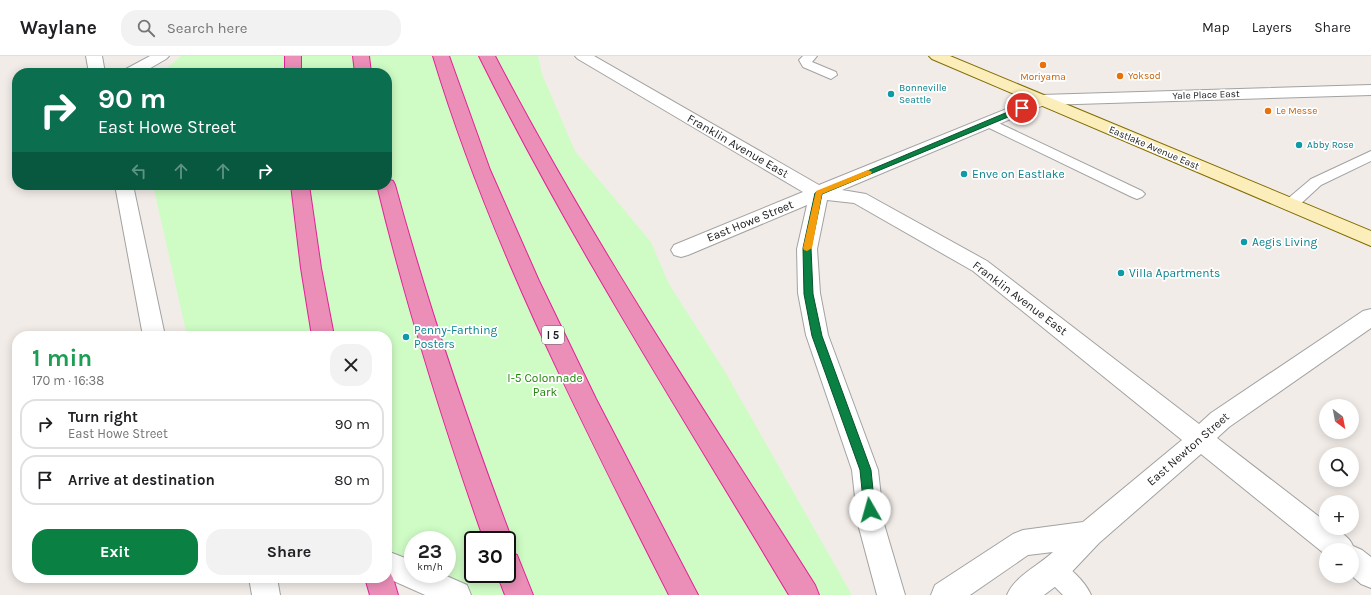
<!DOCTYPE html>
<meta charset="utf-8">
<style>
body{margin:0;font-family:Karla,sans-serif;background:#f2f2f2;color:#202124;height:100vh;display:flex;flex-direction:column;font-size:15px;white-space:nowrap}
*{box-sizing:border-box;margin:0}
p{font-size:13px;color:#757577}
.icon{flex:none;width:22px;height:22px;fill:none;stroke:currentColor;stroke-width:2;stroke-linecap:round;stroke-linejoin:round}
.map{position:relative;flex:1;overflow:hidden}
.sheet{position:absolute;left:12px;top:275px;width:380px;height:252px;display:flex;flex-direction:column;background:#fff;border-radius:16px;box-shadow:0 2px 10px #0003}
.sheet>*{flex:none}
.banner{position:absolute;left:12px;top:12px;width:380px;height:122px;border-radius:16px;box-shadow:0 2px 10px #0003;background:#0b6e4f;color:#fff;overflow:hidden}
.needle{width:26px;rotate:148deg}
.controls{position:absolute;left:1319px;top:343px;display:grid;gap:8px}
.controls a{display:grid;place-items:center;width:40px;height:40px;border-radius:50%;background:#fff;box-shadow:0 2px 10px #0003;font-size:20px}
.speed{position:absolute;left:404px;top:475px;display:flex;gap:8px;font-size:20px;font-weight:700;text-align:center}
.speed>*{display:grid;place-content:center;width:52px;height:52px;border-radius:50%;background:#fff;box-shadow:0 2px 10px #0003;line-height:1}
.speed small{font-size:10px;font-weight:400}
.speed .limit{border:2px solid #111;border-radius:6px;background:#fff;color:#111}
.pin{position:absolute;display:grid;place-items:center;width:34px;height:34px;color:#fff;margin:-17px;border:2px solid #fff;border-radius:50%;box-shadow:0 1px 4px #0007}
.me{position:absolute;width:44px;margin:-22px;rotate:353deg;stroke-linejoin:round;filter:drop-shadow(0 0 3px #0008)}
.turn{display:flex;align-items:center;gap:14px;height:84px;padding:0 20px;font-size:18px}
.turn .icon{width:52px;height:52px;stroke-width:2.5}
.turn b{display:block;font-size:28px;line-height:34px}
.lanes{display:flex;align-items:center;height:38px;padding:0 20px;background:#0003;justify-content:center;gap:20px;direction:ltr}
.lanes .off{opacity:.35}
.round{display:grid;place-items:center;flex:none;width:42px;height:42px;border-radius:16px;background:#f2f2f2}
.summary{display:flex;align-items:center;justify-content:space-between;height:68px;padding:0 20px}
h1{font-size:24px;font-weight:700;line-height:30px;color:#1e9e55}
.cta{display:flex;gap:8px;margin-top:auto;padding:8px 20px}
.cta a{flex:1;height:46px;border-radius:16px;background:#0b8043;color:#fff;font-size:16px;font-weight:700;line-height:46px;text-align:center}
.cta a+a{background:#f2f2f2;color:#202124}
ul{padding:0;list-style:none}
li{display:flex;align-items:center;gap:12px;height:50px;margin:0 8px 6px;padding:0 12px;border:2px solid #e0e0e0;border-radius:16px}
li div{flex:1}
li b{display:block;font-size:15px}
li em{font-style:normal}
header{display:flex;align-items:center;gap:24px;box-sizing:border-box;height:56px;padding:0 20px;background:#fff;border-bottom:1px solid #e0e0e0}
header strong{font-size:19px}
nav{display:flex;gap:22px;margin-inline-start:auto;font-size:14px}
.search{width:280px;height:36px;background:#f2f2f2;display:flex;align-items:center;gap:10px;box-sizing:border-box;padding:0 14px;border-radius:16px;color:#757577;font-size:15px}
.map>svg:first-child{display:block}
.park{fill:#cffcc5;fill-rule:evenodd}
.lines{fill:none;stroke-linecap:round;stroke-linejoin:round}
.service-casing{stroke:#a2a2a2;stroke-width:2}
.minor-casing{stroke:#a2a2a2;stroke-width:2}
.tertiary-casing{stroke:#a2a2a2;stroke-width:2}
.secondary-casing{stroke:#806c01;stroke-width:2}
.motorway-casing{stroke:#e22297;stroke-width:2}
.service{fill:#fff;fill-rule:evenodd}
.minor{fill:#fff;fill-rule:evenodd}
.tertiary{fill:#fff;fill-rule:evenodd}
.secondary{fill:#fceebb;fill-rule:evenodd}
.motorway{fill:#eb8eb8;fill-rule:evenodd}
.route{fill:#0b8043;stroke:#07532c}
.slow{fill:#f59e0b}
.food-dot{fill:#e8710a;stroke:#fff;stroke-width:1.5}
.culture-dot{fill:#0f9aa8;stroke:#fff;stroke-width:1.5}
.labels{text-anchor:middle;dominant-baseline:central;stroke-width:3.5;stroke-linejoin:round;paint-order:stroke}
.far-food-label{font-size:10px;fill:#c56008;stroke:#fff;text-anchor:start}
.far-culture-label{font-size:10px;fill:#0d838f;stroke:#fff;text-anchor:start}
.far-street-label{font-size:10px;fill:#212121;stroke:#fff}
.shield{fill:#fff;stroke:#646464;stroke-width:1}
.shield-label{font-size:11px;font-weight:bold;fill:#212121}
.street-label{font-size:12px;fill:#212121;stroke:#fff}
.culture-label{font-size:12px;fill:#0d838f;stroke:#fff;text-anchor:start}
.park-label{font-size:12px;fill:#1f8708;stroke:#fff}
</style>
<header>
<strong>Waylane</strong>
<div class="search"><svg class="icon" aria-label="search" viewBox="0 0 24 24"><circle cx="10" cy="10" r="6"/><path d="M15 15l6 6"/></svg>Search here</div>
<nav><a>Map</a><a>Layers</a><a>Share</a></nav>
</header>
<div class="map">
<svg width="1371" height="539" viewBox="0 0 1371 539">
<rect width="100%" height="100%" fill="#f2ece8"/>
<!-- park -->
<path class="park" d="M 181,0 L 538,0 L 542,18 L 575,95 L 651,186 L 669,228 L 724,314 L 852,539 L 466,539 L 427,518 L 447,518 L 447,484 L 413,484 L 413,510 L 387,494 L 387,280 L 187,280 L 153,129 L 387,129 L 387,17 L 161,17 ZM 473,484 L 507,484 L 507,518 L 473,518 Z"/>
<g class="lines">
<defs>
<path id="service" d="M 803,0 L 817,0 L 812,6 L 836,16 L 837,19 L 831,23 L 803,11 L 799,4 Z
M 988,62 L 1142,135 L 1145,138 L 1142,141 L 1137,143 L 1132,141 L 983,69 L 981,66 L 983,63 Z
M 1371,95 L 1371,105 L 1321,129 L 1295,153 L 1290,154 L 1285,153 L 1282,149 L 1285,145 L 1311,123 Z
M 1054,503 C 1068,509 1085,525 1091,539 L 1063,539 L 1046,522 L 1042,514 L 1046,506 Z"/>
<path id="minor" d="M 575,0 L 594,0 L 819,129 L 1041,39 L 1371,29 L 1371,39 L 1044,49 L 842,134 L 866,138 L 987,205 L 1199,368 L 1211,357 L 1363,255 L 1371,253 L 1371,272 L 1229,371 L 1217,382 L 1326,466 L 1326,472 C 1337,472 1349,480 1353,490 L 1362,494 L 1371,501 L 1371,532 L 1361,528 L 1352,520 L 1352,494 L 1326,494 L 1326,499 L 1201,398 L 1099,487 L 1064,524 L 1044,539 L 1007,539 C 1015,520 1038,510 1053,496 L 1028,499 L 970,539 L 931,539 L 935,529 L 1013,478 L 1023,474 L 1083,466 L 1182,384 L 973,215 L 854,147 L 827,144 L 817,193 L 820,237 L 828,279 L 878,414 L 884,468 L 905,539 L 877,539 L 858,468 L 852,414 L 806,279 L 798,237 L 797,193 L 807,149 L 688,199 L 681,201 L 674,199 L 671,194 L 674,189 L 803,136 L 578,3 Z
M 249,522 L 277,522 L 280,539 L 252,539 Z"/>
<path id="tertiary" d="M 86,0 L 102,0 L 105,17 L 89,17 Z
M 150,0 L 169,0 L 166,3 L 142,17 L 122,17 L 124,14 Z
M 115,129 L 133,129 L 165,280 L 143,280 Z
M 387,495 L 413,505 L 413,518 L 442,518 L 467,529 L 471,539 L 425,539 L 387,522 Z"/>
<path id="secondary" d="M 929,0 L 950,0 L 1371,175 L 1371,190 L 932,3 Z"/>
<path id="motorway" d="M 285,0 L 301,0 L 301,17 L 285,17 Z
M 353,0 L 369,0 L 371,17 L 355,17 Z
M 433,0 L 449,0 L 490,114 L 539,225 L 596,343 L 698,539 L 669,539 C 581,365 490,188 433,0 Z
M 479,0 L 495,0 C 590,183 705,355 815,529 L 819,539 L 789,539 C 683,361 571,186 479,0 Z
M 387,123 L 393,125 L 395,129 C 428,250 468,367 512,484 L 507,493 L 507,484 L 484,484 C 443,367 406,249 377,129 L 387,129 Z
M 291,129 L 309,129 L 321,212 L 334,280 L 312,280 L 301,212 Z
M 507,495 L 517,499 L 533,539 L 505,539 L 497,518 L 507,518 Z
M 387,511 L 393,522 L 398,539 L 370,539 L 365,522 L 387,522 Z"/>
</defs>
<!-- service casing -->
<use href="#service" class="service-casing"/>
<!-- minor casing -->
<use href="#minor" class="minor-casing"/>
<!-- tertiary casing -->
<use href="#tertiary" class="tertiary-casing"/>
<!-- secondary casing -->
<use href="#secondary" class="secondary-casing"/>
<!-- motorway casing -->
<use href="#motorway" class="motorway-casing"/>
<!-- service -->
<use href="#service" class="service"/>
<!-- minor -->
<use href="#minor" class="minor"/>
<!-- tertiary -->
<use href="#tertiary" class="tertiary"/>
<!-- secondary -->
<use href="#secondary" class="secondary"/>
<!-- motorway -->
<use href="#motorway" class="motorway"/>
</g>
<!-- route -->
<path class="route" d="M 1022,50 L 1026,52 L 1025,54 L 822,138 L 811,192 L 813,238 L 822,280 L 871,414 L 875,454 L 874,458 L 870,459 L 866,458 L 864,454 L 860,414 L 812,280 L 804,238 L 803,192 L 815,137 Z"/>
<!-- slow -->
<path class="slow" d="M 868,114 L 872,116 L 871,118 L 822,138 L 812,192 L 807,195 L 804,194 L 803,192 L 816,135 Z"/>
<!-- markers -->
<g class="food-dot">
<circle cx="1043" cy="9" r="4"/>
<circle cx="1120" cy="20" r="4"/>
<circle cx="1268" cy="55" r="4"/>
</g>
<g class="culture-dot">
<circle cx="891" cy="38" r="4"/>
<circle cx="1299" cy="89" r="4"/>
<circle cx="964" cy="118" r="4"/>
<circle cx="1244" cy="186" r="4"/>
<circle cx="1121" cy="217" r="4"/>
<circle cx="406" cy="281" r="4"/>
</g>
<g class="labels">
<!-- far-food labels -->
<g class="far-food-label">
<text x="1128" y="20">Yoksod</text>
<text x="1043" y="21" text-anchor="middle">Moriyama</text>
<text x="1276" y="55">Le Messe</text>
</g>
<!-- far-culture labels -->
<g class="far-culture-label">
<text x="899" y="32">Bonneville<tspan x="899" dy="12">Seattle</tspan></text>
<text x="1307" y="89">Abby Rose</text>
</g>
<!-- far-street labels -->
<g class="far-street-label">
<text transform="translate(1206 39) rotate(-2)">Yale Place East</text>
<text transform="translate(1154 92) rotate(23)">Eastlake Avenue East</text>
</g>
<!-- shield labels -->
<rect class="shield" x="542" y="270" width="22" height="18" rx="3"/>
<g class="shield-label">
<text x="553" y="279">I 5</text>
</g>
<!-- street labels -->
<g class="street-label">
<text transform="translate(738 90) rotate(30)">Franklin Avenue East</text>
<text transform="translate(750 165) rotate(-22)">East Howe Street</text>
<text transform="translate(1020 242) rotate(37)">Franklin Avenue East</text>
<text transform="translate(1188 393) rotate(-41)">East Newton Street</text>
</g>
<!-- culture labels -->
<g class="culture-label">
<text x="972" y="118">Enve on Eastlake</text>
<text x="1252" y="186">Aegis Living</text>
<text x="1129" y="217">Villa Apartments</text>
<text x="414" y="274">Penny-Farthing<tspan x="414" dy="14">Posters</tspan></text>
</g>
<!-- park labels -->
<g class="park-label">
<text x="545" y="322">I-5 Colonnade<tspan x="545" dy="14">Park</tspan></text>
</g>
</g>
</svg>
<div class="controls">
<a><svg class="needle" viewBox="-14 -14 28 28"><path d="M0-13l5 13h-10z" fill="#e53935"/><path d="M0 13l5-13h-10z" fill="#757577"/></svg></a>
<a><svg class="icon" aria-label="search" viewBox="0 0 24 24"><circle cx="10" cy="10" r="6"/><path d="M15 15l6 6"/></svg></a>
<a>+</a>
<a>−</a>
</div>
<div class="speed"><div>23<small>km/h</small></div><div class="limit">30</div></div>
<div class="pin" style="left:1022px;top:52px;background:#d93025"><svg class="icon" aria-label="arrive" viewBox="0 0 24 24"><path d="M6 21V4h12l-3 4 3 4H6"/></svg></div>
<svg class="me" style="left:870px;top:454px" viewBox="-20 -20 40 40"><circle r="19" fill="#fff"/><path d="M0-13L10 11 0 6-10 11z" fill="#0b8043"/></svg>
<div class="banner">
<div class="turn"><svg class="icon" aria-label="right" viewBox="0 0 24 24"><path d="M7 20v-9h11M14 6l5 5-5 5"/></svg><div><b>90 m</b>East Howe Street</div></div>
<div class="lanes"><svg class="icon off" aria-label="left" viewBox="0 0 24 24"><path d="M17 20v-9H6M10 6l-5 5 5 5"/></svg><svg class="icon off" aria-label="ahead" viewBox="0 0 24 24"><path d="M12 20V5M6 11l6-6 6 6"/></svg><svg class="icon off" aria-label="ahead" viewBox="0 0 24 24"><path d="M12 20V5M6 11l6-6 6 6"/></svg><svg class="icon" aria-label="right" viewBox="0 0 24 24"><path d="M7 20v-9h11M14 6l5 5-5 5"/></svg></div>
</div>
<section class="sheet">
<div class="summary"><div><h1>1 min</h1><p>170 m · 16:38</p></div><a class="round"><svg class="icon" aria-label="close" viewBox="0 0 24 24"><path d="M6 6l12 12M18 6L6 18"/></svg></a></div>
<ul>
<li><svg class="icon" aria-label="right" viewBox="0 0 24 24"><path d="M7 20v-9h11M14 6l5 5-5 5"/></svg><div><b>Turn right</b><p>East Howe Street</p></div><em>90 m</em></li>
<li><svg class="icon" aria-label="arrive" viewBox="0 0 24 24"><path d="M6 21V4h12l-3 4 3 4H6"/></svg><div><b>Arrive at destination</b></div><em>80 m</em></li>
</ul>
<div class="cta"><a>Exit</a><a>Share</a></div>
</section>
</div>
